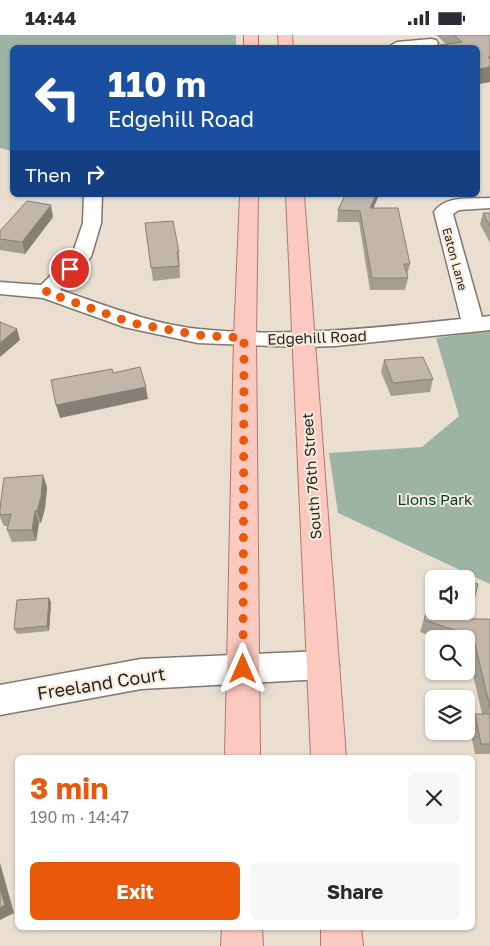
<!DOCTYPE html>
<meta charset="utf-8">
<style>
body{margin:0;font-family:"Golos Text",sans-serif;background:#f7f7f7;color:#2b2b33;height:100vh;display:flex;flex-direction:column;font-size:19px;white-space:nowrap}
*{box-sizing:border-box;margin:0}
p{font-size:16px;color:#7c7c81}
.icon{flex:none;width:28px;height:28px;fill:none;stroke:currentColor;stroke-width:2;stroke-linecap:round;stroke-linejoin:round}
.map{position:relative;flex:1;overflow:hidden}
.panel{position:absolute;left:15px;top:720px;width:460px;height:175px;display:flex;flex-direction:column;background:#fff;border-radius:8px;box-shadow:0 1px 4px #0004}
.panel>*{flex:none}
.guide{position:absolute;left:10px;top:10px;width:470px;height:152px;border-radius:8px;box-shadow:0 1px 4px #0004;background:#1a4fa0;color:#fff;overflow:hidden}
.controls{position:absolute;left:425px;top:535px;display:grid;gap:10px}
.controls a{display:grid;place-items:center;width:50px;height:50px;border-radius:8px;background:#fff;box-shadow:0 1px 4px #0004;font-size:25px}
.pin{position:absolute;display:grid;place-items:center;width:42px;height:42px;color:#fff;margin:-21px;border:2px solid #fff;border-radius:50%;box-shadow:0 1px 5px #0007}
.me{position:absolute;width:55px;margin:-28px;rotate:0deg;stroke-linejoin:round;filter:drop-shadow(0 0 4px #0008)}
.turn{display:flex;align-items:center;gap:18px;height:105px;padding:0 15px;font-size:22px}
.turn .icon{width:65px;height:65px;stroke-width:2.5}
.turn b{display:block;font-size:35px;line-height:42px}
.then{display:flex;align-items:center;height:48px;padding:0 15px;background:#0003;gap:10px;font-size:19px}
.round{display:grid;place-items:center;flex:none;width:52px;height:52px;border-radius:8px;background:#f7f7f7}
.summary{display:flex;align-items:center;justify-content:space-between;height:85px;padding:0 15px}
h1{font-size:30px;font-weight:700;line-height:38px;color:#ea580c}
.cta{display:flex;gap:10px;margin-top:auto;padding:10px 15px}
.cta a{flex:1;height:58px;border-radius:8px;background:#ea580c;color:#fff;font-size:20px;font-weight:700;line-height:58px;text-align:center}
.cta a+a{background:#f7f7f7;color:#2b2b33}
.status{display:flex;justify-content:space-between;align-items:center;height:35px;padding:0 25px;background:#fff;direction:ltr}
.status svg{height:14px;fill:currentColor}
.map>svg:first-child{display:block}
.green{fill:#9db4a5}
.lines{fill:none;stroke-linecap:round;stroke-linejoin:round}
.minor-casing{stroke:#81776b;stroke-width:3}
.major-casing{stroke:#b0796c;stroke-width:2}
.minor{fill:#fff;fill-rule:evenodd}
.major{fill:#fbc9bf;fill-rule:evenodd}
.wall{fill:#a69d91}
.shaded-wall{fill:#877f76}
.building{fill:#c1b6a9;stroke:#877f76}
.route{stroke:#ea580c;stroke-width:9;stroke-dasharray:0 16.2}
.labels{text-anchor:middle;dominant-baseline:central;stroke-width:4;stroke-linejoin:round;paint-order:stroke}
.far-street-label{font-size:12px;fill:#2a2621;stroke:#f6ebdd}
.street-label{font-size:15px;fill:#2a2621;stroke:#f6ebdd}
.park-label{font-size:15px;fill:#004023;stroke:#f6ebdd}
.near-street-label{font-size:18px;fill:#2a2621;stroke:#f6ebdd}
</style>
<div class="status"><b>14:44</b><svg viewBox="0 0 49 12"><path d="M0 12V9h3v3zM5 12V6h3v6zM10 12V3h3v9zM15 12V0h3v12zM26 1h20v11H26zM47 4h2v5h-2z"/></svg></div>
<div class="map">
<svg width="490" height="911" viewBox="0 0 490 911">
<rect width="100%" height="100%" fill="#e9ded0"/>
<!-- green -->
<path class="green" d="M 0,0 L 236,0 L 236,12 L 12,12 L 12,116 L 0,113 Z
M 490,295 L 490,549 L 338,478 L 329,418 L 422,412 L 459,381 L 436,303 Z"/>
<g class="lines">
<defs>
<path id="minor" d="M 431,4 L 436,5 L 438,8 L 436,11 L 426,12 L 390,11 L 397,7 Z
M 84,160 L 102,160 L 101,188 L 91,222 L 60,255 C 105,270 151,289 199,294 C 287,303 374,293 461,284 L 434,177 C 445,160 472,164 490,163 L 490,173 L 459,175 L 453,179 L 482,282 L 490,281 L 490,295 L 335,311 L 303,312 L 198,308 L 124,292 L 43,263 L 0,259 L 0,247 L 41,250 L 72,220 L 83,188 Z
M 323,616 L 334,620 L 339,630 L 334,640 L 323,644 L 141,654 L 0,680 L 0,650 L 141,624 Z"/>
<path id="major" d="M 244,0 L 258,0 L 258,12 L 244,12 Z
M 278,0 L 292,0 L 293,12 L 279,12 Z
M 240,160 L 258,160 L 256,303 L 260,722 L 225,722 L 234,303 Z
M 286,160 L 304,160 L 346,722 L 311,722 Z
M 222,892 L 262,892 L 263,911 L 221,911 Z
M 321,892 L 361,892 L 363,911 L 321,911 Z"/>
</defs>
<!-- minor casing -->
<use href="#minor" class="minor-casing"/>
<!-- major casing -->
<use href="#major" class="major-casing"/>
<!-- minor -->
<use href="#minor" class="minor"/>
<!-- major -->
<use href="#major" class="major"/>
</g>
<!-- wall -->
<path class="wall" d="M 436,0 L 490,0 L 490,47 L 478,49 L 478,12 L 432,12 L 433,11 L 446,9 Z
M 345,160 L 379,160 L 373,173 L 410,229 L 407,241 L 408,243 L 405,255 L 370,255 L 359,187 L 337,187 L 338,175 Z
M 483,178 L 490,178 L 490,208 L 480,189 Z
M 53,182 L 25,219 L 0,215 L 0,196 Z
M 145,188 L 179,217 L 180,243 L 153,246 Z
M 384,325 L 433,344 L 430,357 L 391,361 L 381,337 Z
M 43,440 L 47,452 L 45,473 L 41,488 L 39,488 L 36,506 L 12,507 L 7,495 L 8,491 L 4,491 L 0,482 L 0,473 Z
M 434,550 L 434,576 L 469,584 L 490,584 L 490,719 L 475,719 L 469,690 L 475,679 L 482,679 L 467,613 L 466,613 L 466,604 L 440,604 L 420,597 Z
M 49,563 L 51,568 L 49,596 L 17,599 L 14,594 Z"/>
<!-- shaded-wall -->
<path class="shaded-wall" d="M 488,22 L 490,22 L 490,47 L 478,49 L 478,34 Z
M 376,160 L 379,160 L 369,184 L 370,173 Z
M 51,170 L 53,182 L 25,219 L 22,207 Z
M 17,294 L 20,305 L 0,322 L 0,308 Z
M 146,352 L 148,364 L 60,383 L 56,370 Z
M 43,440 L 47,452 L 45,473 L 41,488 L 37,476 Z
M 35,476 L 39,488 L 36,506 L 32,495 Z
M 49,563 L 51,568 L 49,596 L 47,591 Z
M 0,828 L 14,878 L 0,885 Z"/>
<!-- building -->
<path class="building" d="M 454,0 L 490,0 L 490,22 L 488,22 L 490,24 L 490,32 L 478,34 L 478,12 L 435,12 L 433,11 L 462,7 Z
M 345,160 L 376,160 L 370,173 L 398,173 L 410,229 L 404,229 L 408,243 L 372,243 L 360,176 L 338,175 Z
M 27,166 L 51,170 L 22,207 L 0,204 L 0,196 Z
M 483,178 L 490,178 L 490,191 Z
M 173,186 L 179,217 L 177,217 L 179,231 L 151,233 L 145,188 Z
M 0,287 L 17,294 L 0,308 Z
M 423,322 L 433,344 L 393,348 L 384,325 Z
M 140,332 L 146,352 L 56,370 L 51,345 L 112,334 L 113,338 Z
M 43,440 L 41,462 L 37,476 L 35,476 L 32,495 L 7,495 L 11,479 L 0,480 L 0,473 L 4,443 Z
M 439,537 L 460,544 L 437,544 Z
M 466,546 L 478,549 L 469,584 L 490,584 L 490,672 L 473,601 L 424,585 L 434,553 L 434,576 L 466,576 Z
M 49,563 L 47,591 L 14,594 L 17,565 Z
M 475,679 L 490,679 L 490,709 L 481,709 Z
M 0,853 L 5,870 L 0,873 Z"/>
<g class="lines">
<!-- route -->
<path class="route" d="M 70,234 L 46,257 L 132,288 L 198,300 L 244,303 L 243,634"/>
</g>
<g class="labels">
<!-- far-street labels -->
<g class="far-street-label">
<text transform="translate(455 224) rotate(75)">Eaton Lane</text>
</g>
<!-- street labels -->
<g class="street-label">
<text transform="translate(317 302) rotate(-2)">Edgehill Road</text>
<text transform="translate(311 441) rotate(-94)">South 76th Street</text>
</g>
<!-- park labels -->
<g class="park-label">
<text x="435" y="464">Lions Park</text>
</g>
<!-- near-street labels -->
<g class="near-street-label">
<text transform="translate(101 648) rotate(-9)">Freeland Court</text>
</g>
</g>
</svg>
<div class="controls">
<a><svg class="icon" aria-label="sound" viewBox="0 0 24 24"><path d="M4 9h4l5-4v14l-5-4H4zM17 9q2 3 0 6"/></svg></a>
<a><svg class="icon" aria-label="search" viewBox="0 0 24 24"><circle cx="10" cy="10" r="6"/><path d="M15 15l6 6"/></svg></a>
<a><svg class="icon" aria-label="layers" viewBox="0 0 24 24"><path d="M12 4l9 5-9 5-9-5zM3 14l9 5 9-5"/></svg></a>
</div>
<div class="pin" style="left:70px;top:234px;background:#d93025"><svg class="icon" aria-label="arrive" viewBox="0 0 24 24"><path d="M6 21V4h12l-3 4 3 4H6"/></svg></div>
<svg class="me" style="left:243px;top:634px" viewBox="-20 -20 40 40"><path d="M0-17L14 15 0 8-14 15z" fill="#ea580c" stroke="#fff" stroke-width="4"/></svg>
<div class="guide">
<div class="turn"><svg class="icon" aria-label="left" viewBox="0 0 24 24"><path d="M17 20v-9H6M10 6l-5 5 5 5"/></svg><div><b>110 m</b>Edgehill Road</div></div>
<div class="then">Then<svg class="icon" aria-label="right" viewBox="0 0 24 24"><path d="M7 20v-9h11M14 6l5 5-5 5"/></svg></div>
</div>
<section class="panel">
<div class="summary"><div><h1>3 min</h1><p>190 m · 14:47</p></div><a class="round"><svg class="icon" aria-label="close" viewBox="0 0 24 24"><path d="M6 6l12 12M18 6L6 18"/></svg></a></div>
<div class="cta"><a>Exit</a><a>Share</a></div>
</section>
</div>
